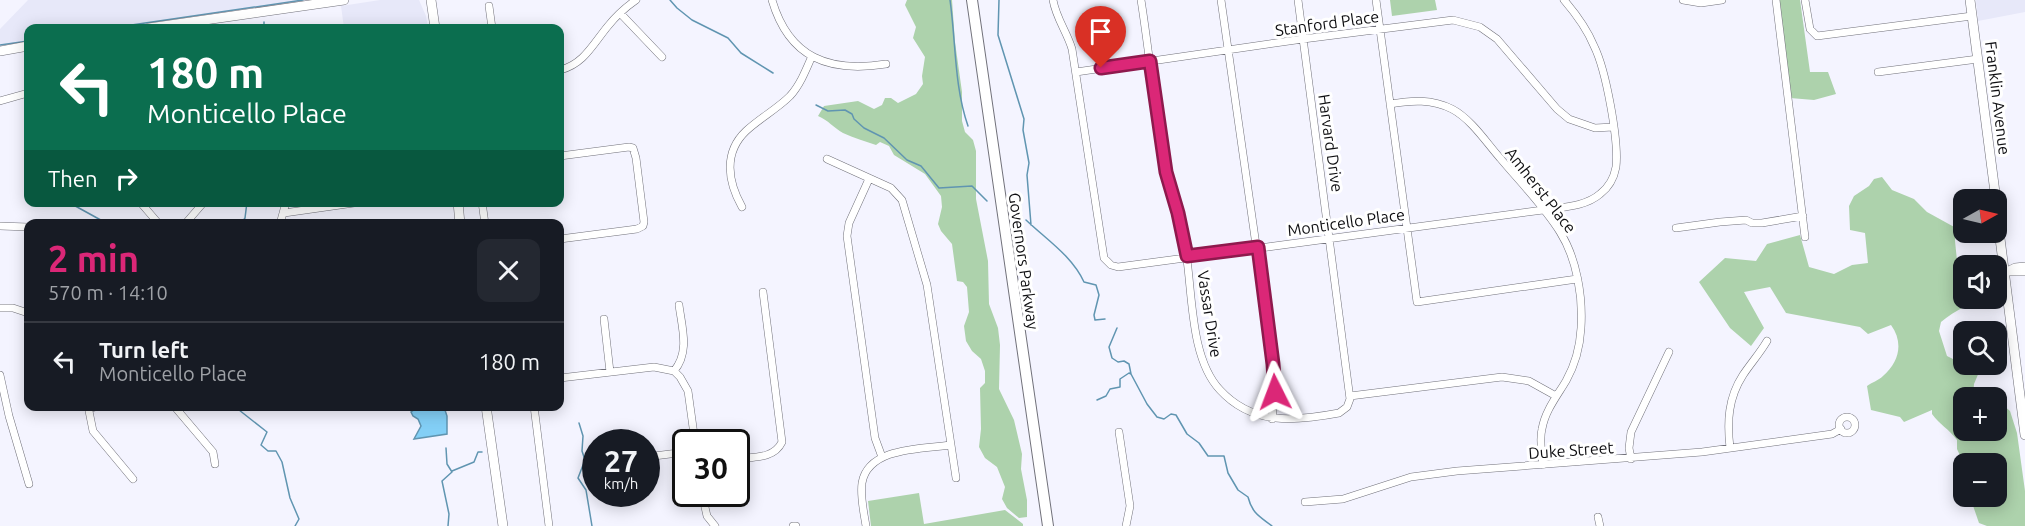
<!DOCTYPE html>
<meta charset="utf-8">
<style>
body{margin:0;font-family:Ubuntu,sans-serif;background:#242831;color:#f1f3f6;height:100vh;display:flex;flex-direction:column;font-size:22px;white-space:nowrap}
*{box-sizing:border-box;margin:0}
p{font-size:20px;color:#9ea1a6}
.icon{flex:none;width:33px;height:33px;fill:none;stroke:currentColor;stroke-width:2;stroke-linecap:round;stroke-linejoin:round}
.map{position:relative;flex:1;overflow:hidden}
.drawer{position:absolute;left:24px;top:219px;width:540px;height:192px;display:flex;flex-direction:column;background:#171b24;border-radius:12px;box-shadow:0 3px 15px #0003}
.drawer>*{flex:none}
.guide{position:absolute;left:24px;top:24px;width:540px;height:183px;border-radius:12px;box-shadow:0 3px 15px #0003;background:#0b6e4f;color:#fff;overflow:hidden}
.needle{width:39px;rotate:82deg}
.tools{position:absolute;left:1953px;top:189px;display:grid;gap:12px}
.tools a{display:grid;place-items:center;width:54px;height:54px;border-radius:12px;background:#171b24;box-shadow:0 3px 15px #0003;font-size:30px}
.speed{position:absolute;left:582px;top:429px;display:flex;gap:12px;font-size:30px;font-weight:700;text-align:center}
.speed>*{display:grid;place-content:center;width:78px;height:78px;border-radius:50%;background:#171b24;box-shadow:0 3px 15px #0003;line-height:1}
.speed small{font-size:15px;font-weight:400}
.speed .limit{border:3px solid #111;border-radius:9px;background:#fff;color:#111}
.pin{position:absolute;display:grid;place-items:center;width:51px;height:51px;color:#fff;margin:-62px -26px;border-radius:50% 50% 50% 0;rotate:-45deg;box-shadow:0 0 6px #0007}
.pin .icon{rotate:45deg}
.me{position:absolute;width:66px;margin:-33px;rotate:357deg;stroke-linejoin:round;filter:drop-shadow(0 0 4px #0008)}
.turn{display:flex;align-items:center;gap:21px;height:126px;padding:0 24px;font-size:27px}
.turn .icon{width:78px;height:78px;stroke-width:2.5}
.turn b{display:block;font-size:42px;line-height:51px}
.then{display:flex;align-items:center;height:57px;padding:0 24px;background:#0003;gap:12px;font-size:22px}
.round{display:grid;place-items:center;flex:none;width:63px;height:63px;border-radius:12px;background:#242831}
.head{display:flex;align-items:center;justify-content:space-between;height:102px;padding:0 24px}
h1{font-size:36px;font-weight:700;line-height:45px;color:#db2777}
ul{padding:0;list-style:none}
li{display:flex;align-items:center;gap:18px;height:78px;padding:0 24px;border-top:2px solid #363941}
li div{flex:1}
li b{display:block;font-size:22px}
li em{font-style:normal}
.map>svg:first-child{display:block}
.built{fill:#e7e8f9}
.green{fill:#add2ac}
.water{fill:#83cff6;stroke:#6095b1;stroke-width:1.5}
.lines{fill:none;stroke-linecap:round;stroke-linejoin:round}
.stream{stroke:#6095b1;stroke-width:1.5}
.street-casing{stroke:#71717a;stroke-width:8}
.secondary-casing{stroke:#71717a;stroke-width:10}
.primary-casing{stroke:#71717a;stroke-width:12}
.street{stroke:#fff;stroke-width:7}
.secondary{stroke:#fff;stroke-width:9}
.primary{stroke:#fff;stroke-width:10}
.route-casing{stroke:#8e194d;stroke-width:15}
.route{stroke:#db2777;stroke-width:10}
.labels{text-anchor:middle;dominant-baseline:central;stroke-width:6;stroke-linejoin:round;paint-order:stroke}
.street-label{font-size:16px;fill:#0e0e11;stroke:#fff}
</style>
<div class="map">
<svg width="2025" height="526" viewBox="0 0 2025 526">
<rect width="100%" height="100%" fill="#f4f4ff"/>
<!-- built -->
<path class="built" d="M 28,0 L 314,0 L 121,28 L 28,28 L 28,42 L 0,47 L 0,29 Z
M 380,0 L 419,0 L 426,16 L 428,28 L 344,28 L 341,6 Z
M 1976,0 L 2025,0 L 2025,12 L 1978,21 Z"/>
<!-- green -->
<path class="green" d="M 907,0 L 952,0 L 955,42 L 962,92 L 962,121 L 965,132 L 973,140 L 976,151 L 976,199 L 988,261 L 989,304 L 998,328 L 1000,345 L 999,389 L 1014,420 L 1022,454 L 1021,469 L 1027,500 L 1027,517 L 1019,518 L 1007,508 L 1002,499 L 1005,487 L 997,467 L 985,458 L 979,447 L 981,429 L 980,388 L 985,383 L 985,371 L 981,359 L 972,351 L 966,341 L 964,326 L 969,312 L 967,287 L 963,282 L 957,281 L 952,244 L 941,231 L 938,224 L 942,207 L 941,196 L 925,174 L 894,155 L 889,146 L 880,142 L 876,145 C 865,141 854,138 843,133 C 834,128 828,120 818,116 L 824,106 L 858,101 L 874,109 L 882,105 L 885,98 L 891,98 L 898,103 L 916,94 L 923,84 L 922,76 L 925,57 L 913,38 L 916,27 L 905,5 Z
M 1390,0 L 1435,0 L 1437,10 L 1392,16 Z
M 1777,0 L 1800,0 L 1810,72 L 1828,72 L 1836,94 L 1814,100 L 1790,98 Z
M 1882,177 L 1892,190 L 1914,199 L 1927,212 L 1956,228 L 1955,241 L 1959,280 L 1963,289 L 1964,298 L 1967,299 L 1964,307 C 1956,311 1948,316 1941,322 L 1939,331 L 1947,356 L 1953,359 L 1963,359 L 1964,364 L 1982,365 L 1974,384 L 1973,396 L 1976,397 L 1964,398 L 1964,430 L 1996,430 L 1997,404 L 2003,405 L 2010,411 L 2017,433 L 2025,491 L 2025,526 L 1987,526 L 1979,523 L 1970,497 L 1996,496 L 1996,464 L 1964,464 L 1957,449 L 1957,440 C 1949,429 1939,424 1932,414 L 1932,410 L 1904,422 L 1900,417 L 1871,410 L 1867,386 C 1872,382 1878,381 1883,376 C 1899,362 1904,343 1891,325 L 1868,334 L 1860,327 L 1786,313 L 1770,287 L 1744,292 L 1764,328 L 1751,346 L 1730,328 L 1699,282 L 1725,258 L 1756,261 L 1767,244 L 1800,235 L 1809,267 L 1834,274 L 1852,265 L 1868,263 L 1865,233 L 1850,230 L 1849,206 L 1854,196 L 1869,186 L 1874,179 Z
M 919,493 L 924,524 L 1005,510 L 1023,524 L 1023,526 L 871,526 L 868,501 Z"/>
<!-- water -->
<path class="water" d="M 418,407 L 444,407 L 447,416 L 447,434 L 414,439 L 421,426 L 418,419 L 413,416 L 411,412 Z"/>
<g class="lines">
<!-- stream -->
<path class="stream" d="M 670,0 L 677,8 L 692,20 L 728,38 L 741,53 L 773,73
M 950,0 C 956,42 954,86 968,126
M 999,0 L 998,35 L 1024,119 L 1023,130 L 1029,163 L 1027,175 L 1031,225
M 264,22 L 264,28
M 111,28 L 303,0
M 0,45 L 28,41
M 816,105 L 828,111 L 845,110 L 852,114 L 854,119 L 864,128 L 884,138 L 907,160 L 921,166 L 939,188 L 972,186 L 987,201
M 68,202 L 108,224
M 1026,220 C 1047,240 1072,256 1084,282 L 1096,285 L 1099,295 L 1094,315 L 1095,320 L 1105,319
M 241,224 L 245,218 L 247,202
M 1117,328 L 1109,347 L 1112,358 L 1118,362 L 1124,361 L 1129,364 L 1131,374
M 1097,400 L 1106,396 L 1110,389 L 1120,387 L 1120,379 L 1129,373 L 1131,374 L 1147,404 L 1157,417 L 1164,419 L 1171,414 L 1176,415 L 1187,434 L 1199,443 L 1208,456 L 1224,456 L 1228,473 L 1238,490 L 1248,497 C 1252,513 1259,516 1272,526
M 234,406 L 267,432 L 261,445 L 268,451 L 276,451 L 282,462 L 290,498 L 299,519 L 295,526
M 579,423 L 583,436 L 582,451 L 585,460 L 578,478 L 586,490 L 592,526
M 446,448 L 447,464 L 452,472 L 442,481 L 449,514 L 448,526
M 452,471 L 474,462 L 478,452 L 482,452"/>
<defs>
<path id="street" d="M 772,0 C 789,58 829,73 886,64
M 1053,0 C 1056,18 1067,32 1072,49 L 1104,258 L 1111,265 L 1118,267 L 1543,210 C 1561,207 1585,207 1600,194 C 1608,188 1614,178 1616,167 C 1619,141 1606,70 1594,46 C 1587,29 1576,14 1564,0
M 1141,0 C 1150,57 1155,115 1166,172 C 1171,197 1181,221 1185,246 C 1193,290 1189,357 1220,390 C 1253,426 1296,421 1339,413 L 1347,407 L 1350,399 L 1298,0
M 1221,0 L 1273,364 L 1275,392 L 1272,419
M 1376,0 L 1417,302 L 1577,279
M 1683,0 L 1701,3 L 1722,0
M 1776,0 L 1805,237
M 1805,0 L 1810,29 L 1817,36 L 1972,16
M 489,6 L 492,28
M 620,13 L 662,57
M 560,70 C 584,64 593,44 608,26 C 616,16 626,7 636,0
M 1076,72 L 1303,39 L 1453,20 L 1480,27 L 1497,39 L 1557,109 L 1569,119 L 1595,128 L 1613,127
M 1878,72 L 1978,59
M 0,101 L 28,93
M 1390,104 C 1412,100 1432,99 1452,109 C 1471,119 1486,142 1500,158 C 1520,182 1543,205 1560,232 C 1577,259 1583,297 1581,328 C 1580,346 1575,365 1566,381 C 1557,396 1545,411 1542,429 C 1539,440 1542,454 1543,465
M 560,156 L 629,147 L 633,148 L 636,158 L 644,222 L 643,226 L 637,229 L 560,239
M 827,159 L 891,188 L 902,200 L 927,285 L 956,478
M 869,179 L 849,223 L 847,236 L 875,438 L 882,457
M 140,202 L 159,224
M 482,202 L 485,224
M 742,207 C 728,182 723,153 746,131 C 760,118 777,109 790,96 C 800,85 806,70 812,56
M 284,213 L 361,202
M 185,224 L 204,202
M 280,224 L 286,202
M 0,226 L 28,227
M 1676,228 L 1720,222 L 1746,220 L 1752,223 L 1762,223 L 1803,216
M 2005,272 L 2015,267 L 2025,266
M 2007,272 L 2025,272
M 0,308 L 13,308 L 28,313
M 604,319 L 610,372
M 674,371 C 690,352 682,328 679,305
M 0,375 L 9,416 L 29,484
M 560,378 L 654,367 L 674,371 L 680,377 L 688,391 L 695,442
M 1350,396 L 1502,377 L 1529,381 L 1556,396
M 88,406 L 93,431 L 133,479
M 174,406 L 213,452 L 215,464
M 534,406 L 549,526
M 89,409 L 98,406
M1839 425a8 8 0 1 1 16 0a8 8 0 1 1-16 0Z
M 1119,432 L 1130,506 L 1126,526
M 1730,448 C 1727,422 1728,398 1743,375 C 1751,363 1760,353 1767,341
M 646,457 L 686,452
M 736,459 C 753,457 774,459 782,442 L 763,292
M 1631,459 L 1629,448 L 1631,432 L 1669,352
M 702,494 L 707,516 L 715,526
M 1305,502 L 1343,499 L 1411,477 L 1457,471 L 1702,452 L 1832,434 L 1841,429
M 1598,517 L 1600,526
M 793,526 L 796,526
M 866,526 C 864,513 860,497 862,483 C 868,447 922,449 951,445"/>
<path id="secondary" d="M 431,0 L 435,28
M 1970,0 L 1996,200
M 149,28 L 344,0
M 0,51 L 28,46
M 458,202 L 460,224
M 1996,207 L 2025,435
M 486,406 L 503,526"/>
<path id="primary" d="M 972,0 L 1048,526"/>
</defs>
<!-- street casing -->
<use href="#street" class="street-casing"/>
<!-- secondary casing -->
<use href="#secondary" class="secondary-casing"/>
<!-- primary casing -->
<use href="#primary" class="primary-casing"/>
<!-- street -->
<use href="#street" class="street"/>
<!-- secondary -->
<use href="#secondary" class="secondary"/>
<!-- primary -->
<use href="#primary" class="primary"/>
</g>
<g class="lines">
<defs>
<path id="route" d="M 1101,68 L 1150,61 L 1166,172 L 1178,213 L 1187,256 L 1258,247 L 1273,364 L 1275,392"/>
</defs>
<!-- route casing -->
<use href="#route" class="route-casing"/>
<!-- route -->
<use href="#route" class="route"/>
</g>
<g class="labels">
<!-- street labels -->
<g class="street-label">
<text transform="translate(1327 23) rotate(-8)">Stanford Place</text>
<text transform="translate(1998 98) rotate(83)">Franklin Avenue</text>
<text transform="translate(1331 143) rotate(82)">Harvard Drive</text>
<text transform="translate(1541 190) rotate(52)">Amherst Place</text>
<text transform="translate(1346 222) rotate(-8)">Monticello Place</text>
<text transform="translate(1024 261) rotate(82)">Governors Parkway</text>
<text transform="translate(1210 314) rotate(81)">Vassar Drive</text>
<text transform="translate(1571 450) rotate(-4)">Duke Street</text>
</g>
</g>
</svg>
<div class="tools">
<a><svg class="needle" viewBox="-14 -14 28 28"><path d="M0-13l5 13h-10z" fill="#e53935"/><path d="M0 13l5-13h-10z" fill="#9ea1a6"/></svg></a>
<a><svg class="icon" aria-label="sound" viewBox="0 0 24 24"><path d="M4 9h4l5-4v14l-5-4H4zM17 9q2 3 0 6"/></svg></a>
<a><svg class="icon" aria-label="search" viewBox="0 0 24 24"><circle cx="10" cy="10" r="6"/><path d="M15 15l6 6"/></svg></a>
<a>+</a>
<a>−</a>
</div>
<div class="speed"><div>27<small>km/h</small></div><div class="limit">30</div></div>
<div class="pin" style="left:1101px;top:68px;background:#d93025"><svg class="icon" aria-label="arrive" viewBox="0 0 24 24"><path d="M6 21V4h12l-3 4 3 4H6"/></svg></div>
<svg class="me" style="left:1275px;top:392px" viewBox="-20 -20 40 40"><path d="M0-17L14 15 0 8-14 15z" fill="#db2777" stroke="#fff" stroke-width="4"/></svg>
<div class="guide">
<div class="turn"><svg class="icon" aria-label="left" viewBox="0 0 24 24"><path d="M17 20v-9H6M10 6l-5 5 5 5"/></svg><div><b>180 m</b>Monticello Place</div></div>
<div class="then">Then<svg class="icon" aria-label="right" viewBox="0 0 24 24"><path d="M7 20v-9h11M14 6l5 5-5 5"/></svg></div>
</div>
<section class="drawer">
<div class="head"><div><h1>2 min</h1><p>570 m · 14:10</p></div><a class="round"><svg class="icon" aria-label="close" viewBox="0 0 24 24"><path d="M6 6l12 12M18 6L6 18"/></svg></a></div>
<ul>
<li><svg class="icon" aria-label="left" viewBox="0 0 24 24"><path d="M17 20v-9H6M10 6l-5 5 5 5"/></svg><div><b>Turn left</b><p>Monticello Place</p></div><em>180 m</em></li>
</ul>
</section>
</div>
